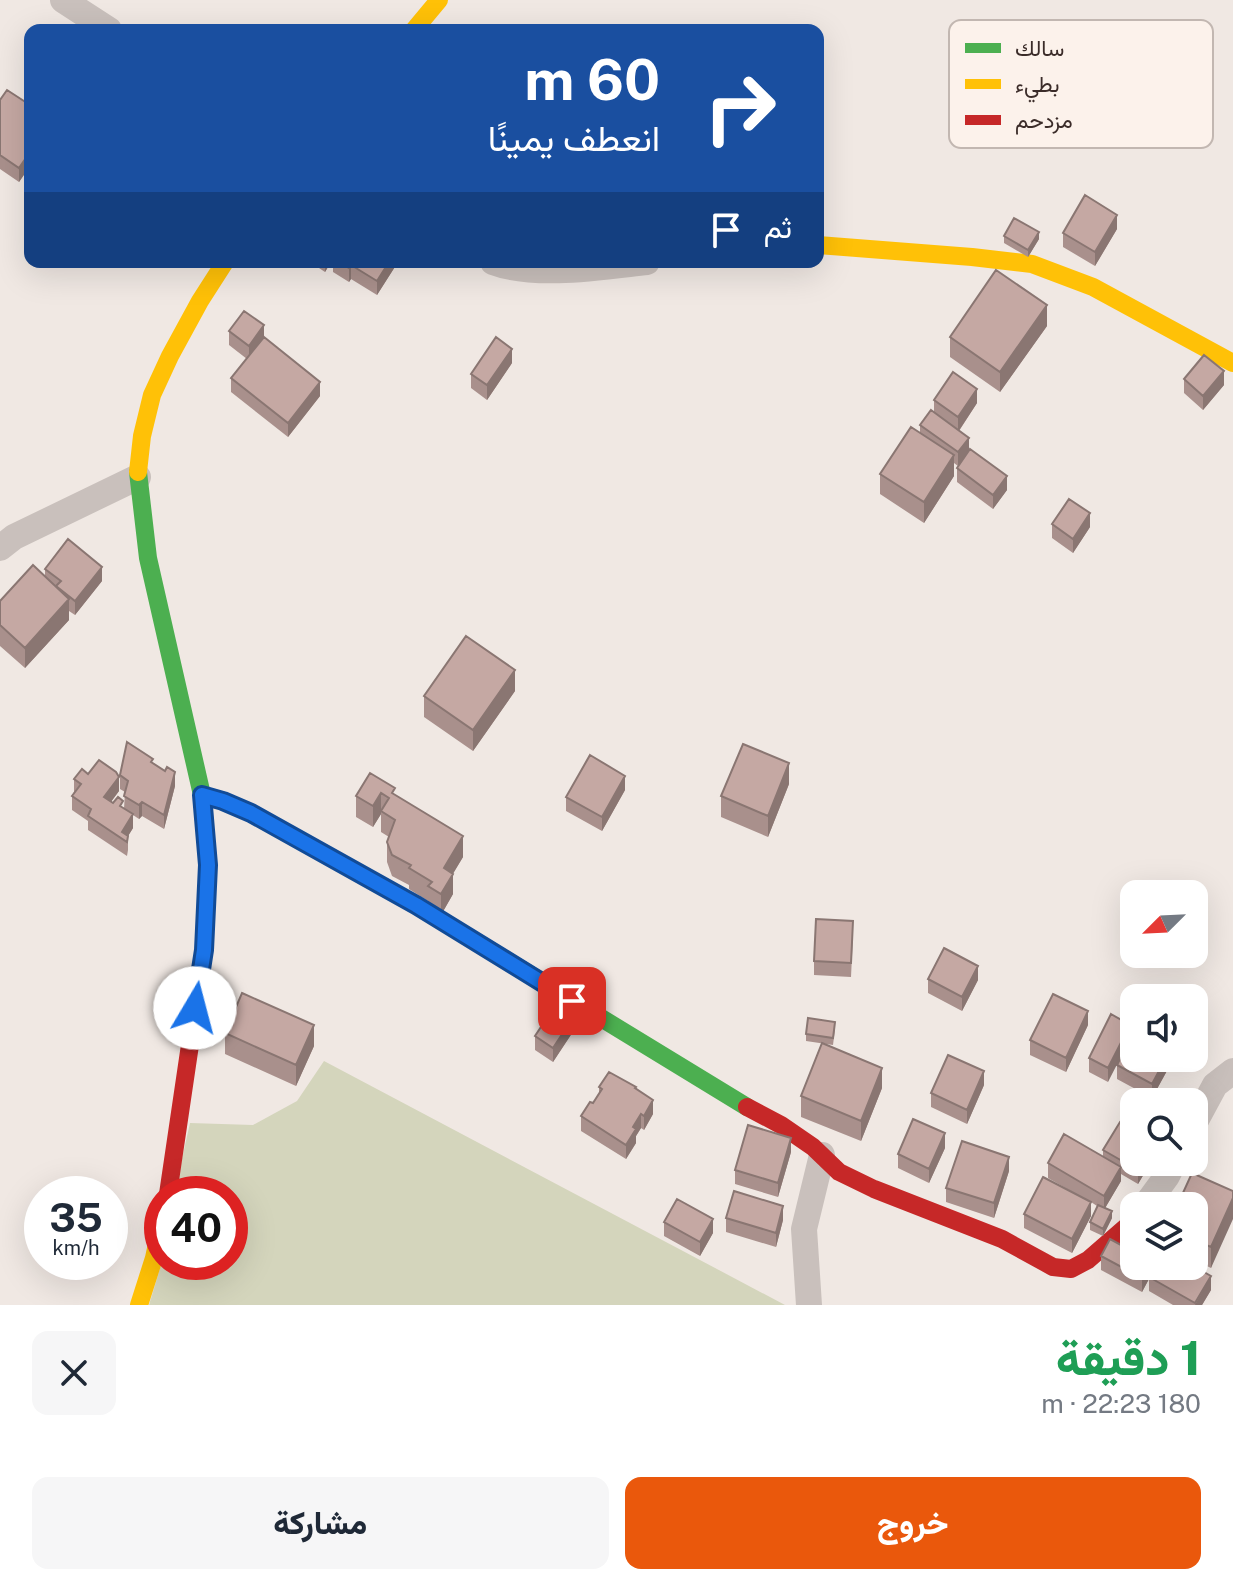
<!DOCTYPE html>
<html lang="ar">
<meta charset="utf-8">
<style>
body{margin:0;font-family:"Public Sans",Vazirmatn,sans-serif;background:#f6f6f7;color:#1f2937;direction:rtl;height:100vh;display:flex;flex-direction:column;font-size:30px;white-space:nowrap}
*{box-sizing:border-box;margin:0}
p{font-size:26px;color:#747a83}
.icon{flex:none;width:44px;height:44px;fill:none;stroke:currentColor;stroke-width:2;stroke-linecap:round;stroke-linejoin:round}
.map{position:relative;height:1305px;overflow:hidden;direction:ltr}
.drawer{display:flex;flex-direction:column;background:#fff;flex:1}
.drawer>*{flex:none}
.guide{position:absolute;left:24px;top:24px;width:800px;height:244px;border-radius:16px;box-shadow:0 8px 32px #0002;direction:rtl;background:#1a4fa0;color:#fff;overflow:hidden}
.needle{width:52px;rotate:246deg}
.tools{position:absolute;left:1120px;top:880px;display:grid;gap:16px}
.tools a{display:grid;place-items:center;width:88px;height:88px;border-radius:16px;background:#fff;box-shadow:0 8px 32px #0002;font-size:40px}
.speed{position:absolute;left:24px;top:1176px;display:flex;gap:16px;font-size:40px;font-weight:700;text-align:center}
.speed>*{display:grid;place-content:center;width:104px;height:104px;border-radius:50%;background:#fff;box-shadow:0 8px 32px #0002;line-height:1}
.speed small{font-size:20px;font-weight:400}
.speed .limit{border:12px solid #d22;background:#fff;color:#111}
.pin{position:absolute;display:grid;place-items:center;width:68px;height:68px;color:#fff;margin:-34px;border-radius:16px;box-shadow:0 4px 12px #0006}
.me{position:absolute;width:88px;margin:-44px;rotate:8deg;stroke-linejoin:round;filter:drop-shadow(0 0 6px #0008)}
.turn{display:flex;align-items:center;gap:28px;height:168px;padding:0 32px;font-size:36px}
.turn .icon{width:104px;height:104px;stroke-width:2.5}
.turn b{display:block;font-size:56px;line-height:68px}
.then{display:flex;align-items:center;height:76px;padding:0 32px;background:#0003;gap:16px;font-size:30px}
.round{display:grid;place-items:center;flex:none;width:84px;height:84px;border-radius:16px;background:#f6f6f7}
.overview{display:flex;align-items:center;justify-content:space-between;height:136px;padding:0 32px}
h1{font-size:48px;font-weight:800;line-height:60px;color:#1e9e55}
.button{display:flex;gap:16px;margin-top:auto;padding:16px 32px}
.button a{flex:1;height:92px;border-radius:16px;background:#ea580c;color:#fff;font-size:32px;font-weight:800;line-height:92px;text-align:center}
.button a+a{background:#f6f6f7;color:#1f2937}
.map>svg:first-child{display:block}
.grass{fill:#d4d5bc}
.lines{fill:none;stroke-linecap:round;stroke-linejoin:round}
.street{stroke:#c9c0bc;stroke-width:26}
.fast{stroke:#4caf50;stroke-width:18}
.slow{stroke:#ffc107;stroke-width:18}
.jam{stroke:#c62828;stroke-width:18}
.wall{fill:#a9908c}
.shaded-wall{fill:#8a7672}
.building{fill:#c5a8a3;stroke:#8a7672;stroke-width:2}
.route-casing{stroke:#114b97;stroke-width:20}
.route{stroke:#1a73e8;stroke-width:14}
.key{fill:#fcf2eb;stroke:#c2b7b1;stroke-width:2}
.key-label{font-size:22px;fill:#3b2c29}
</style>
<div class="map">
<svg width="1233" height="1305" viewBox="0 0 1233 1305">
<rect width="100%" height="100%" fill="#f0e8e3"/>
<!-- grass -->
<path class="grass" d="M 324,1061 L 785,1305 L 149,1305 L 162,1262 L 230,1262 L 230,1194 L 174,1194 L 190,1123 L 253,1125 L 297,1101 Z"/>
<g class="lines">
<!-- street -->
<path class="street" d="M 63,0 L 109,30
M 493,262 C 535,278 602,267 647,262
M 0,548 L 14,537 L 138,477
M 1194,1124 L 1215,1085 L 1233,1071
M 1145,1206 L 1167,1176 L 1174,1162
M 809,1305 L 804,1229 L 822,1155"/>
<!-- fast -->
<path class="fast" d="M 138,472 L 148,558 L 202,795 L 204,821
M 202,795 L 223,801 L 251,813 L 416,905 L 747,1107"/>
<!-- slow -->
<path class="slow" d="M 414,30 L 439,0
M 818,245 L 972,257 L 1032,264 L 1093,287 L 1233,363
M 138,472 L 142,436 L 152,395 L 170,356 L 200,301 L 225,262
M 139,1305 L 154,1258 L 162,1221"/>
<!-- jam -->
<path class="jam" d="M 747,1107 L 781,1125 L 813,1147 L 839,1172 L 874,1189 L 1002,1239 L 1053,1267 L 1071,1269 L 1088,1260 L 1134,1220
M 168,1194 L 204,950 L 208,865 L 204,821"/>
</g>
<!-- wall -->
<path class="wall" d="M 0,100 L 30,105 L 30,166 L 19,182 L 0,169 Z
M 1117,229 L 1095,266 L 1063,247 L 1063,233 Z
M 1004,236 L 1039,239 L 1028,257 L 1004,243 Z
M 310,262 L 331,262 L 325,272 Z
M 333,262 L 398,262 L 377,295 L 351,279 L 349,282 L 333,272 Z
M 1047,326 L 1000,392 L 950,357 L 950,337 Z
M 229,331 L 264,337 L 320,396 L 288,437 L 231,392 L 231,378 L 247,359 L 229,345 Z
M 512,363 L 487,400 L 471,388 L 471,374 Z
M 1184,379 L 1224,385 L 1203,410 L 1184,393 Z
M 934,400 L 977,403 L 959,431 L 969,451 L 1007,490 L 993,509 L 957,482 L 957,468 L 958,466 L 954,463 L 954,476 L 924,523 L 880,494 L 880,474 L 920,433 L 920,425 L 934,413 Z
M 1052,524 L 1090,527 L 1073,553 L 1052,538 Z
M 45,569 L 102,581 L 75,615 L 69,611 L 69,620 L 25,668 L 0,646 L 0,601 L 45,577 Z
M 515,691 L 473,751 L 424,717 L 424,696 Z
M 153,764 L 175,786 L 164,829 L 142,816 L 139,819 L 133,815 L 133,828 L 128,836 L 128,850 L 127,856 L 88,830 L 88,821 L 72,810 L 72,796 L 74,792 L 74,779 L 88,774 L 119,791 L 111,802 L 124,809 L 125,792 L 120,789 L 120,775 Z
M 370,773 L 463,857 L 453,873 L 453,894 L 441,915 L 428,907 L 428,901 L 409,889 L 409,885 L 392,876 L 387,862 L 387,842 L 389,837 L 381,832 L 381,814 L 373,827 L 356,817 L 356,796 Z
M 789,784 L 768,837 L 721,817 L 721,796 Z
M 625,790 L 602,831 L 566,811 L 566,797 Z
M 853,935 L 851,977 L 814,975 L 814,961 Z
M 928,979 L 978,980 L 962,1011 L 928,993 Z
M 1111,1014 L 1108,1082 L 1089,1072 L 1089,1058 Z
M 582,1018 L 553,1062 L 535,1050 L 535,1036 Z
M 1088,1025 L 1066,1072 L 1030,1055 L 1030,1040 Z
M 835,1029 L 833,1045 L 806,1041 L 806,1034 Z
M 225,1033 L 314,1046 L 296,1086 L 225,1054 Z
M 1174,1058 L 1152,1098 L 1117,1079 L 1117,1065 Z
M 984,1085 L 967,1124 L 931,1107 L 931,1093 Z
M 599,1087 L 636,1089 L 653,1114 L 644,1130 L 641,1128 L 636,1136 L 636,1143 L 626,1159 L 581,1131 L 581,1116 L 593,1103 L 599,1094 Z
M 882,1088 L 861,1141 L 801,1117 L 801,1096 Z
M 945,1148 L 929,1183 L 898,1168 L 898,1154 Z
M 1103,1150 L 1134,1162 L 1151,1162 L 1138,1184 L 1121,1174 L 1121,1181 L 1105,1208 L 1112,1218 L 1103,1236 L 1090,1230 L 1090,1222 L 1097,1206 L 1091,1202 L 1091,1216 L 1072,1253 L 1024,1228 L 1024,1214 L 1083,1198 L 1048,1178 L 1048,1163 L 1103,1157 Z
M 791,1152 L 778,1197 L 735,1184 L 735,1170 Z
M 1009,1171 L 994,1218 L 946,1202 L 946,1188 Z
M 1233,1191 L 1211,1268 L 1194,1260 L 1194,1206 Z
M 726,1218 L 783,1220 L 776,1247 L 726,1232 Z
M 664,1222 L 713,1233 L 700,1256 L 664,1236 Z
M 1101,1256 L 1151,1266 L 1151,1274 L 1211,1290 L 1202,1305 L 1173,1305 L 1149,1291 L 1149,1279 L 1142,1292 L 1101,1270 Z"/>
<!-- shaded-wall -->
<path class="shaded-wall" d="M 30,152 L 30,166 L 19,182 L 19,168 Z
M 1117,215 L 1117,229 L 1095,266 L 1095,252 Z
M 1039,232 L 1039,239 L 1028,257 L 1028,250 Z
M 325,262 L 331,262 L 325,272 Z
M 389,262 L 398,262 L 377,295 L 377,281 Z
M 351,265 L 351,279 L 349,282 L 349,268 Z
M 1047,305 L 1047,326 L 1000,392 L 1000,372 Z
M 264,325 L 264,340 L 249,360 L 249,346 Z
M 512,349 L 512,363 L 487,400 L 487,385 Z
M 1224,371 L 1224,385 L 1203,410 L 1203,396 Z
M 320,382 L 320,396 L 288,437 L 288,423 Z
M 977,389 L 977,403 L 958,432 L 958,417 Z
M 969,438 L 969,452 L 958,466 L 958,452 Z
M 954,455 L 954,476 L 924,523 L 924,502 Z
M 1007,476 L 1007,490 L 993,509 L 993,495 Z
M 1090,513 L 1090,527 L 1073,553 L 1073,539 Z
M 102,567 L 102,581 L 75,615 L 75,601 Z
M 69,599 L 69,620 L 25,668 L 25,648 Z
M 515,670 L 515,691 L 473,751 L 473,730 Z
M 789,763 L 789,784 L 768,837 L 768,816 Z
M 175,772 L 175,786 L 164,829 L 164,815 Z
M 625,776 L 625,790 L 602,831 L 602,817 Z
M 119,777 L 119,791 L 104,811 L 104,797 Z
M 381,793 L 381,814 L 373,827 L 373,806 Z
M 142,802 L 142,816 L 139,819 L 139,805 Z
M 133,814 L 133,828 L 125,841 L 122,832 Z
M 463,836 L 463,857 L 444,889 L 444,868 Z
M 453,874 L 453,894 L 441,915 L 441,894 Z
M 978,966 L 978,980 L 962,1011 L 962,997 Z
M 582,1004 L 582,1018 L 553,1062 L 553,1048 Z
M 1088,1011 L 1088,1025 L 1066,1072 L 1066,1058 Z
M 314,1025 L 314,1046 L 296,1086 L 296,1065 Z
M 1130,1025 L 1130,1039 L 1108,1082 L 1108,1068 Z
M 1166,1058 L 1174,1058 L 1152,1098 L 1152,1084 Z
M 882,1068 L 882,1088 L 861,1141 L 861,1121 Z
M 984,1071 L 984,1085 L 967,1124 L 967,1110 Z
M 653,1100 L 653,1114 L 644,1130 L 644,1116 Z
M 641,1114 L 641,1128 L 636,1136 L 636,1143 L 626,1159 L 626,1145 L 633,1127 Z
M 945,1133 L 945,1148 L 929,1183 L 929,1169 Z
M 791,1138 L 791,1152 L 778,1197 L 778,1183 Z
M 1009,1157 L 1009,1171 L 994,1218 L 994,1203 Z
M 1143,1162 L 1151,1162 L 1138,1184 L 1138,1170 Z
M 1121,1167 L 1121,1181 L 1104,1210 L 1104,1196 Z
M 1233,1198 L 1233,1219 L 1211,1268 L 1211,1247 Z
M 1091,1202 L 1091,1216 L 1072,1253 L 1072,1239 Z
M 783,1206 L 783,1220 L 776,1247 L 776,1233 Z
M 1112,1211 L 1112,1218 L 1103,1236 L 1103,1229 Z
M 713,1219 L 713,1233 L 700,1256 L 700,1242 Z
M 1148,1266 L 1151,1266 L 1151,1275 L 1142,1292 L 1142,1278 Z
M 1211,1276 L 1211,1290 L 1202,1305 L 1195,1305 Z"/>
<!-- building -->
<path class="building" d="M 7,90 L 30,105 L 30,152 L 19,168 L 0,155 L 0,100 Z
M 1085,195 L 1117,215 L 1095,252 L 1063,233 Z
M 1014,218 L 1039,232 L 1028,250 L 1004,236 Z
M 340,262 L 389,262 L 377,281 L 351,265 L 349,268 Z
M 996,270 L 1047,305 L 1000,372 L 950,337 Z
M 244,311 L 264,325 L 249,346 L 229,331 Z
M 264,337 L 320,382 L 288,423 L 231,378 Z
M 496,337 L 512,349 L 487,385 L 471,374 Z
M 1204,355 L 1224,371 L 1203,396 L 1184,379 Z
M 953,372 L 977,389 L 958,417 L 934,400 Z
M 931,410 L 969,438 L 958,452 L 920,425 Z
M 911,427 L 954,455 L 924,502 L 880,474 Z
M 970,449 L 1007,476 L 993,495 L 957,468 Z
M 1069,499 L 1090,513 L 1073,539 L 1052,524 Z
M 68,539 L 102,567 L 75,601 L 56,586 L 61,581 L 45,569 Z
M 33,565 L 69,599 L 25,648 L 0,625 L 0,601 Z
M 466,636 L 515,670 L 473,730 L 424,696 Z
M 127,742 L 153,759 L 151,762 L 165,771 L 167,767 L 175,772 L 164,815 L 142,802 L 139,805 L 124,796 L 128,781 L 120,775 Z
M 743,744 L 789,763 L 768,816 L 721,796 Z
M 590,755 L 625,776 L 602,817 L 566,797 Z
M 99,760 L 116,772 L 119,777 L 104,797 L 113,803 L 118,797 L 123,801 L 120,806 L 133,814 L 122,832 L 128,836 L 127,842 L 88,816 L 91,809 L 72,796 L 81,784 L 74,779 L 82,769 L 88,774 Z
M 370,773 L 395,788 L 392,793 L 463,836 L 444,868 L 453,874 L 441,894 L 428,886 L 432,882 L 409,868 L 411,865 L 392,855 L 387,842 L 395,820 L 381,811 L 389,798 L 381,793 L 373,806 L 356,796 Z
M 816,919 L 853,921 L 851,963 L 814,961 Z
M 944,948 L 978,966 L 962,997 L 928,979 Z
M 564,992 L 582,1004 L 553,1048 L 535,1036 Z
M 242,993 L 314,1025 L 296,1065 L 225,1033 Z
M 1053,994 L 1088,1011 L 1066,1058 L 1030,1040 Z
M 1111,1014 L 1130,1025 L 1108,1068 L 1089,1058 Z
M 808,1018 L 835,1022 L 833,1038 L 806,1034 Z
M 1134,1031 L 1134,1058 L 1166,1058 L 1152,1084 L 1117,1065 Z
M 822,1043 L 882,1068 L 861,1121 L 801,1096 Z
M 948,1055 L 984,1071 L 967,1110 L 931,1093 Z
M 609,1072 L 636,1087 L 635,1088 L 653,1100 L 644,1116 L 641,1114 L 633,1127 L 636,1129 L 626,1145 L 581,1116 L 590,1102 L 593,1103 L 602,1089 L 599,1087 Z
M 913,1119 L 945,1133 L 929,1169 L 898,1154 Z
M 1120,1122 L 1134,1130 L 1134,1162 L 1143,1162 L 1138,1170 L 1103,1150 Z
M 748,1125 L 791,1138 L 778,1183 L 735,1170 Z
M 1064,1134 L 1121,1167 L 1104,1196 L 1048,1163 Z
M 962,1141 L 1009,1157 L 994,1203 L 946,1188 Z
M 1192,1173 L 1233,1191 L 1233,1198 L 1211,1247 L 1194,1240 L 1194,1206 L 1177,1206 Z
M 1043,1177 L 1091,1202 L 1072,1239 L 1024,1214 Z
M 734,1191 L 783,1206 L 776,1233 L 726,1218 Z
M 677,1199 L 713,1219 L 700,1242 L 664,1222 Z
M 1098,1205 L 1112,1211 L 1103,1229 L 1090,1222 Z
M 1110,1239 L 1134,1252 L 1134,1266 L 1148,1266 L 1142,1278 L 1101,1256 Z
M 1156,1266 L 1193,1266 L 1211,1276 L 1195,1303 L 1149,1277 Z"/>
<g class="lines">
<defs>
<path id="route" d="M 195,1008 L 204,950 L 208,865 L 202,795 L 223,801 L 251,813 L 416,905 L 572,1001"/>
</defs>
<!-- route casing -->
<use href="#route" class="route-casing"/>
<!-- route -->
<use href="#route" class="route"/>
</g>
<!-- legend -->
<rect x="949" y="20" width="264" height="128" rx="12" class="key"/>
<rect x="965" y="43" width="36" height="10" fill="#4caf50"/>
<rect x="965" y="79" width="36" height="10" fill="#ffc107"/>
<rect x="965" y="115" width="36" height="10" fill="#c62828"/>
<g class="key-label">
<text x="1015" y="56">سالك</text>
<text x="1015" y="92">بطيء</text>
<text x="1015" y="128">مزدحم</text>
</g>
</svg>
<div class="tools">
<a><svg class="needle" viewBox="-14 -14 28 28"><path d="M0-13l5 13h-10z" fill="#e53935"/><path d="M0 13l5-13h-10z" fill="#747a83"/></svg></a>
<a><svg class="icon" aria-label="sound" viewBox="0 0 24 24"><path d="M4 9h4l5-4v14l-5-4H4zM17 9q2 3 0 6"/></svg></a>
<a><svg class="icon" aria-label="search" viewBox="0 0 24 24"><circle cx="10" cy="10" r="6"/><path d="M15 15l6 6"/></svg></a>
<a><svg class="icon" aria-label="layers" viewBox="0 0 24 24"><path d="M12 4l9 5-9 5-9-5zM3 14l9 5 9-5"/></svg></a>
</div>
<div class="speed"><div>35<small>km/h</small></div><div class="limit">40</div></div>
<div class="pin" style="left:572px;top:1001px;background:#d93025"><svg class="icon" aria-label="arrive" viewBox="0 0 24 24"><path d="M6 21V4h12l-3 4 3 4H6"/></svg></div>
<svg class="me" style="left:195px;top:1008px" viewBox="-20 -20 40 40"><circle r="19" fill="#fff"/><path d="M0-13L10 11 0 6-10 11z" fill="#1a73e8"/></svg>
<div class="guide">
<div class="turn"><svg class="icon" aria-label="right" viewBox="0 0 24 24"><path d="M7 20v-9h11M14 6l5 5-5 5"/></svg><div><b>60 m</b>انعطف يمينًا</div></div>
<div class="then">ثم<svg class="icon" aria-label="arrive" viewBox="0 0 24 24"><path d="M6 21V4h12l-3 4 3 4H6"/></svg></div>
</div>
</div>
<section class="drawer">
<div class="overview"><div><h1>1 دقيقة</h1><p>180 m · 22:23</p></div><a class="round"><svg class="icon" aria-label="close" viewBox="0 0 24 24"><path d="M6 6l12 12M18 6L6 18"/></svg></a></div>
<div class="button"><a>خروج</a><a>مشاركة</a></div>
</section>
